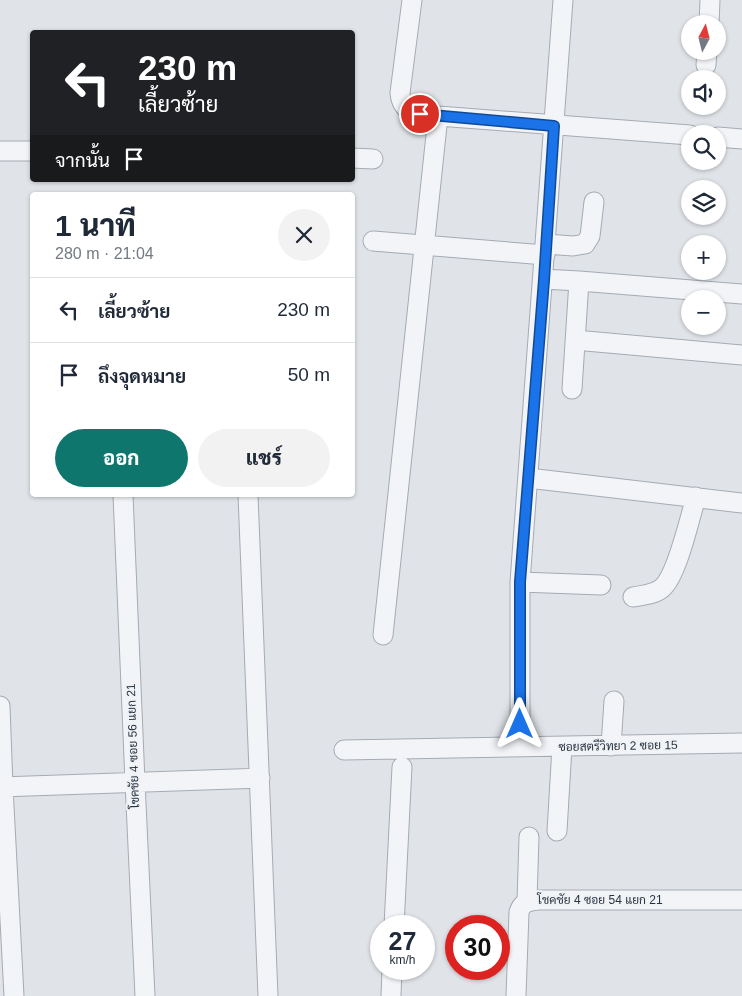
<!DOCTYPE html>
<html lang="th">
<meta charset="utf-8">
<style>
body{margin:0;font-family:Arial,Sarabun,sans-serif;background:#f2f2f3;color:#1f2937;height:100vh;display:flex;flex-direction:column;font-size:19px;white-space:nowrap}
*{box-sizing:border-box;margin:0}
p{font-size:16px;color:#747a83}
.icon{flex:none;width:28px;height:28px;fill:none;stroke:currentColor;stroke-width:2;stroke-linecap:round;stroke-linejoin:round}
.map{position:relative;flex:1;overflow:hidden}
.details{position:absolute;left:30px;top:192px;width:325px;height:305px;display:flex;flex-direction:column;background:#fff;border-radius:5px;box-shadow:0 1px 4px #0004}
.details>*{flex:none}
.hud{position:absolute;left:30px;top:30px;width:325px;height:152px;border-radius:5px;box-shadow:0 1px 4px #0004;background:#202124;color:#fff;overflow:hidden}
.needle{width:32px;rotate:7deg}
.tools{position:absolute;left:681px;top:15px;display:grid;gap:10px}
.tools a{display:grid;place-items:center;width:45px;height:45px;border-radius:50%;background:#fff;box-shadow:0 1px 4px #0004;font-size:25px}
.speed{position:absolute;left:370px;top:915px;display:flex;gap:10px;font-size:25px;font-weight:700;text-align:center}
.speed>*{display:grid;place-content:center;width:65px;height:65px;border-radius:50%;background:#fff;box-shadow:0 1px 4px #0004;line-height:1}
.speed small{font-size:12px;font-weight:400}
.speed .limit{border:8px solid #d22;background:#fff;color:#111}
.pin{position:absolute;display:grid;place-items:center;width:42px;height:42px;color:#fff;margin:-21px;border:2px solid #fff;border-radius:50%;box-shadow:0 1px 5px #0007}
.me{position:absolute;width:55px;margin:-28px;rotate:0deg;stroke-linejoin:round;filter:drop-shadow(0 0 4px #0008)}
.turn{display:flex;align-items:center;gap:18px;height:105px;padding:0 25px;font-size:22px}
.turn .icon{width:65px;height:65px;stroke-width:2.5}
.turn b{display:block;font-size:35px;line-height:42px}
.then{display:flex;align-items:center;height:48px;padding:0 25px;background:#0003;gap:10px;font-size:19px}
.round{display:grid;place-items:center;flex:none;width:52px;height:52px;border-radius:26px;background:#f2f2f3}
.summary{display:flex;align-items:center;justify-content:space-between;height:85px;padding:0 25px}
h1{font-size:30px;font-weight:800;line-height:38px}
.primary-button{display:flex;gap:10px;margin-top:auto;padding:10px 25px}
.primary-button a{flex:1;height:58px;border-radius:30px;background:#0f766e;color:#fff;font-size:20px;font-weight:800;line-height:58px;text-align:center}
.primary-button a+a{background:#f2f2f3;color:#1f2937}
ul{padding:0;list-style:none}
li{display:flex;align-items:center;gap:15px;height:65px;padding:0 25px;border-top:1px solid #e0e1e3}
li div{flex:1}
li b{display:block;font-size:19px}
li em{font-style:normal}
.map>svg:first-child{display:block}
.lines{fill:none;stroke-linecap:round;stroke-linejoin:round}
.minor-casing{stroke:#a5abb3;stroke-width:21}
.minor{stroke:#f3f4f7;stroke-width:19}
.route-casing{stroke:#114b97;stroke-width:12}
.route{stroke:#1a73e8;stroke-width:9}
.labels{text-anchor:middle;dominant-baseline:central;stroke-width:4;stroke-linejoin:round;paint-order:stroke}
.street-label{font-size:12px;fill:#293240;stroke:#eff3f6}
</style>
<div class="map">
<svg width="742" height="996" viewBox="0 0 742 996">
<rect width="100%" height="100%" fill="#e0e4e9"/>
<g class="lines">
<defs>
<path id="minor" d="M 412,0 L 400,93 C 402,115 420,114 438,116 L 690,135
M 709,24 L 710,0
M 706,65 L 707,51
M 718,137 L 742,139
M 0,151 L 32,151
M 352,158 L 373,159
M 373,241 L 545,255
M 546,244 L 573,246 L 585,244 L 590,236 L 594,202
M 543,279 L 579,281 L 742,294
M 575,340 L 742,355
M 572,389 L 579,281
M 528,478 L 742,503
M 123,495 L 135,782 L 145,996
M 248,495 L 268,996
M 520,582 L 601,585
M 633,597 C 642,595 654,595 662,588 C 677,576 690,517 696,497
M 383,635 L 438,116
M 0,706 L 3,787 L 14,996
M 520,725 L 520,582 L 563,0
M 611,746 L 614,701
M 344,750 L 742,743
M 0,787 L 260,778
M 557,831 L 562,747
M 527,901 L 529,837
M 394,926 L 402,767
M 391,996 L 392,969
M 516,996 L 519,912 C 522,902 529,901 538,900 L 742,900"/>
</defs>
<!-- minor casing -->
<use href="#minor" class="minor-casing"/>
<!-- minor -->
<use href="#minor" class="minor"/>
</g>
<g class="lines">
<defs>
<path id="route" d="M 420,114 L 554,126 L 544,280 L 520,582 L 520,724"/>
</defs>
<!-- route casing -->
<use href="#route" class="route-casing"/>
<!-- route -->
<use href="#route" class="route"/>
</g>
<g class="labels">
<!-- street labels -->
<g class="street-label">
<text transform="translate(133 746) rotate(-92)">โชคชัย 4 ซอย 56 แยก 21</text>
<text transform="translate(618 746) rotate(-1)">ซอยสตรีวิทยา 2 ซอย 15</text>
<text x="600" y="900">โชคชัย 4 ซอย 54 แยก 21</text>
</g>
</g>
</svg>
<div class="tools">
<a><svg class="needle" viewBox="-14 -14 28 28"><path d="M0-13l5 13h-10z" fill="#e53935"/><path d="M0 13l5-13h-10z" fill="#747a83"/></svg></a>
<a><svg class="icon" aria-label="sound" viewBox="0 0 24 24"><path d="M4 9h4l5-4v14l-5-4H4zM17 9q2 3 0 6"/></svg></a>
<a><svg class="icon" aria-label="search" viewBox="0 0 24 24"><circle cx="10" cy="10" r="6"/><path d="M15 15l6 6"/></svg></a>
<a><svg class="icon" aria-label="layers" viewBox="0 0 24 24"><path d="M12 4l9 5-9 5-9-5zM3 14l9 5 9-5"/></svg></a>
<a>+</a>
<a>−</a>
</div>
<div class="speed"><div>27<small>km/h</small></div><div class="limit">30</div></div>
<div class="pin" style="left:420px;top:114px;background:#d93025"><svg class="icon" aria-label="arrive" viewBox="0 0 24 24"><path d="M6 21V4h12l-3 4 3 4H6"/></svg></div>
<svg class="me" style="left:520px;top:724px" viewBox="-20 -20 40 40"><path d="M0-17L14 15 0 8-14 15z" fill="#1a73e8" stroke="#fff" stroke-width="4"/></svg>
<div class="hud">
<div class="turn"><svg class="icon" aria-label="left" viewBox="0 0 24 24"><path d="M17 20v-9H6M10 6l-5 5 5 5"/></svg><div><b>230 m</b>เลี้ยวซ้าย</div></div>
<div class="then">จากนั้น<svg class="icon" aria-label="arrive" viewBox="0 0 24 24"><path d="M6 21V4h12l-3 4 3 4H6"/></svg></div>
</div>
<section class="details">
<div class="summary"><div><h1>1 นาที</h1><p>280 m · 21:04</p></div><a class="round"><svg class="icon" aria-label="close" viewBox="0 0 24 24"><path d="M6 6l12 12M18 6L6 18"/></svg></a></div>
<ul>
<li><svg class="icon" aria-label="left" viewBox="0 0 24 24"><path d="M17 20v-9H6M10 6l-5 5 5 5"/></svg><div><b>เลี้ยวซ้าย</b></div><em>230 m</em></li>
<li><svg class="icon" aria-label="arrive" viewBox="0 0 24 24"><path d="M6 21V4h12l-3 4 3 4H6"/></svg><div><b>ถึงจุดหมาย</b></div><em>50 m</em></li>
</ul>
<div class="primary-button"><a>ออก</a><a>แชร์</a></div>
</section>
</div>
